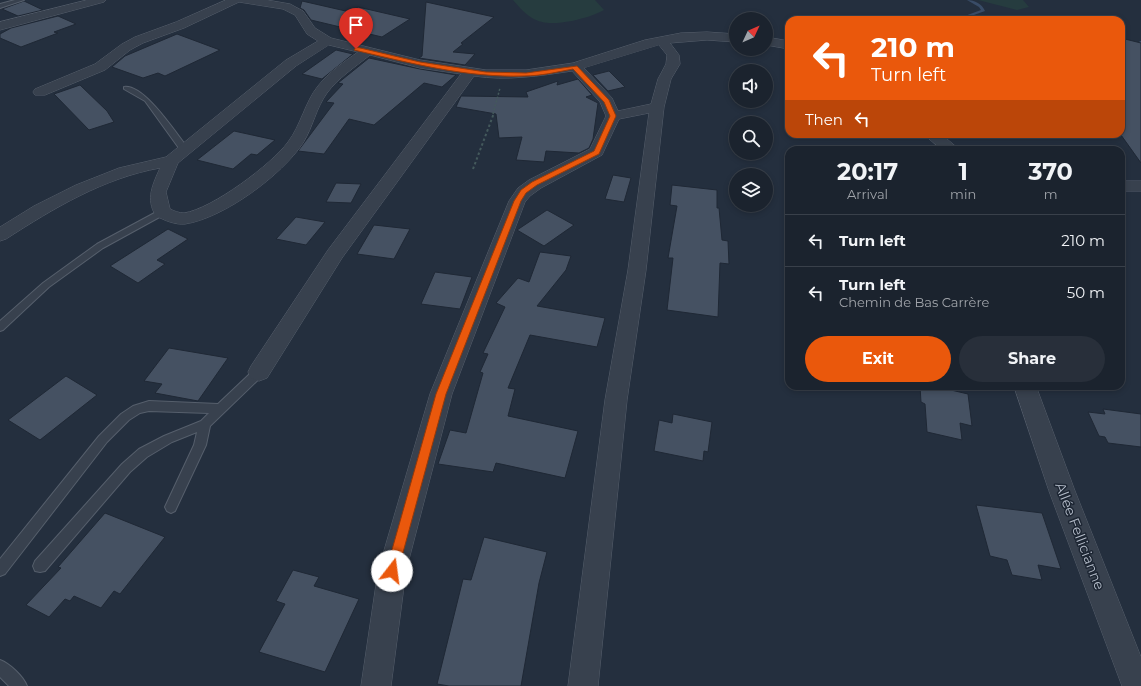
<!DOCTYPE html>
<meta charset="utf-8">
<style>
body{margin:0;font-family:Montserrat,sans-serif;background:#282f3a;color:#f1f3f6;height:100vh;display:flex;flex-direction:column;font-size:15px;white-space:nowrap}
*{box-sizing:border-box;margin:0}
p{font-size:13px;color:#a0a4aa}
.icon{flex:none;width:22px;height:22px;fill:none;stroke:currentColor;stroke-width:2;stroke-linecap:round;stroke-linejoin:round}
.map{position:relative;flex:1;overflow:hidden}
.sheet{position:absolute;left:785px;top:146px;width:340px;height:244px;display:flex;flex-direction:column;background:#1b232e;border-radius:12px;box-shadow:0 2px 6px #0003,0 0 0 1px #39404a}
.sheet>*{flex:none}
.banner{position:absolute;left:785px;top:16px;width:340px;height:122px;border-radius:12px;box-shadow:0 2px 6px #0003,0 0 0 1px #39404a;background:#ea580c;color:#fff;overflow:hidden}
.needle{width:26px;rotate:46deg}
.controls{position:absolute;left:729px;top:12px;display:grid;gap:8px}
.controls a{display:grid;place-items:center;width:44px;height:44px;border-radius:50%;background:#1b232e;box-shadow:0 2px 6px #0003,0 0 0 1px #39404a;font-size:20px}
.pin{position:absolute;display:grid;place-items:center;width:34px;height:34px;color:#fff;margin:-41px -17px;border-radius:50% 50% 50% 0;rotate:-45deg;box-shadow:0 0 4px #0007}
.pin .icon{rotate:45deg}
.me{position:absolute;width:44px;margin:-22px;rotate:15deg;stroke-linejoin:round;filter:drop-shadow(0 0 3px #0008)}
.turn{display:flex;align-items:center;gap:14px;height:84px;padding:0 20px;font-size:18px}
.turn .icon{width:52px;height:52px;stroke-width:2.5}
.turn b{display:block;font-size:28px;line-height:34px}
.then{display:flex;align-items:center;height:38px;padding:0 20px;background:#0003;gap:8px;font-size:15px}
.eta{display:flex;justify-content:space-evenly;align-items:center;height:68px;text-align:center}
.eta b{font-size:24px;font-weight:700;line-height:28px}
.action{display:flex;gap:8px;margin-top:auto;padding:8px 20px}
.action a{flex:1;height:46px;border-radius:24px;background:#ea580c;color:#fff;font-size:16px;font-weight:700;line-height:46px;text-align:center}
.action a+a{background:#282f3a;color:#f1f3f6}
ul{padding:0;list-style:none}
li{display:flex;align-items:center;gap:12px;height:52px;padding:0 20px;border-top:1px solid #39404a}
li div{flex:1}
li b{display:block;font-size:15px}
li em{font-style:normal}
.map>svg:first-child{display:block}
.green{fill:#263c3f}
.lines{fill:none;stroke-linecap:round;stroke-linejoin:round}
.stream{fill:#394c67;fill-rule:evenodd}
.building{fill:#455162;stroke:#1f2835}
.lane-casing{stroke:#565f6c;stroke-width:2}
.street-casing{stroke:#565f6c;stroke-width:1}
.path-far1{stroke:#44595c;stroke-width:1.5;stroke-dasharray:2 2;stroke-linecap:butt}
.path{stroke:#44595c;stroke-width:2;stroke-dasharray:2.5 2.5;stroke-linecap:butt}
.lane{fill:#38414e;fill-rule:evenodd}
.street{fill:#38414e;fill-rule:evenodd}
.route{fill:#ea580c;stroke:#983908}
.labels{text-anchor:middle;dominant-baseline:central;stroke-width:3;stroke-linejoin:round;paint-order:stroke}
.near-street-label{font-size:14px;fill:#b4bcc9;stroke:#1d2633}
</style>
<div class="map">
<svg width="1141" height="686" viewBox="0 0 1141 686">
<rect width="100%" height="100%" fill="#242f3e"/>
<!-- green -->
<path class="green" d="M 513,0 L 595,0 L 604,10 C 593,16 584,18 572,21 C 543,26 532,23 513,0 Z
M 978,0 L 1023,0 L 1029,7 L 1017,10 Z"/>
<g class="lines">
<!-- stream -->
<path class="stream" d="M 967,0 C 975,0 982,4 985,11 L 960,20 L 954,20 L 981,10 L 979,7 Z
M 1140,41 L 1141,41 L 1141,45 L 1132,56 L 1121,63 L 1121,60 L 1128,54 Z"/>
</g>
<!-- building -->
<path class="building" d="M 24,1 L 43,10 L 18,16 L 2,9 Z
M 302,1 L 350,12 L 358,7 L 410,19 L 382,37 L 311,20 L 304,10 L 300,8 Z
M 426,2 L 494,17 L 461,43 L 463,44 L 453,52 L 475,54 L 465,65 L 419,58 L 422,56 Z
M 58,16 L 76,24 L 54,32 L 58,33 L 21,47 L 0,38 L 0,34 L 11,28 Z
M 177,34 L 220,50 L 165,76 L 158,73 L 143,78 L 112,67 L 125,56 Z
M 1121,38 L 1141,43 L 1141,163 L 1121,135 Z
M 336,50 L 353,54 L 322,79 L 302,74 Z
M 369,58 L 420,69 L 456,75 L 442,87 L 424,83 L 374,125 L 349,119 L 324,154 L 298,151 L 334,103 L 326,102 L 343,84 L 338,83 Z
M 609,71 L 625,87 L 608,91 L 593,75 Z
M 578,79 L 592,95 L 586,97 L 598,103 L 593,139 L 589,148 L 579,153 L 546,151 L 544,162 L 516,160 L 522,137 L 499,138 L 496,114 L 456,107 L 461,96 L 528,97 L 526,92 L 558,81 L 557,85 Z
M 80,85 L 107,111 L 114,122 L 89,130 L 54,94 Z
M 234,131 L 275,140 L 257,155 L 251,154 L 233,169 L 197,160 Z
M 613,175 L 631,178 L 624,202 L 605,199 Z
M 336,183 L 361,184 L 351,203 L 326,202 Z
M 672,185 L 717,190 L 717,208 L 719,208 L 722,240 L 728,241 L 729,264 L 720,263 L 718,317 L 667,310 L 673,258 L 668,258 L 677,206 L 670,205 Z
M 547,210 L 574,225 L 544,246 L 517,230 Z
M 296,217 L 325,222 L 306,245 L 276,239 Z
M 374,225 L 410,229 L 394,259 L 357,254 Z
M 168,229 L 188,239 L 157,260 L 165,264 L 138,283 L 110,266 Z
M 540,252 L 571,256 L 566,270 L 537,306 L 605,318 L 597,347 L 530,335 L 508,388 L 515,389 L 508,416 L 578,431 L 565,478 L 496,463 L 493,472 L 438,464 L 450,430 L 466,433 L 483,373 L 480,372 L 488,354 L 483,353 L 505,307 L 496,303 L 518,278 L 529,282 Z
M 435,272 L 472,277 L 460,309 L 421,304 Z
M 169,348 L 228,358 L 198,401 L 155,393 L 162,384 L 144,381 Z
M 66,376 L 97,395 L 40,440 L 8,420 Z
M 920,386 L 934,386 L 968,394 L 972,426 L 960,423 L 962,440 L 927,432 L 925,404 L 921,402 Z
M 1103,409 L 1141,414 L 1141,447 L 1108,443 L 1105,437 L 1099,436 L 1088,412 L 1105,414 Z
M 673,414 L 712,422 L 708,452 L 704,451 L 703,461 L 654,451 L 659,420 L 672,423 Z
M 976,505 L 1042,513 L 1061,569 L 1038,565 L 1042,580 L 1012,575 L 1007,560 L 990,556 Z
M 105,513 L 165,537 L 120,594 L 114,591 L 101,608 L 74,596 L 70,601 L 65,599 L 49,617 L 26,605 L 61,568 L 58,567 Z
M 484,537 L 547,552 L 539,583 L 521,686 L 449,686 L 437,684 L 463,579 L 471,580 Z
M 293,570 L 319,577 L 314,586 L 359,599 L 325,672 L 259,652 L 285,604 L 276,601 Z"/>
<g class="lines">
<defs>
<path id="lane" d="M 15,0 L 24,0 L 0,8 L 0,4 Z
M 124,87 C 144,84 175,132 187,147 L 187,151 L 181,151 L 145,101 L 124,89 Z
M 162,209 L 166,212 L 165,214 L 103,248 L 49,287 L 3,330 L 0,331 L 0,321 L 43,283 L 97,244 Z
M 259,368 L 263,369 L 264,372 L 263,375 L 210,426 L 206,445 L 175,511 L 171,513 L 167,511 L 165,507 L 194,445 L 197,432 L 172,442 L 147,457 L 130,472 L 45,571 L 40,572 L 35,571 L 33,566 L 35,561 L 122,464 L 139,449 L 164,436 L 201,421 L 209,413 L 149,411 L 140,413 L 129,420 L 107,442 L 5,574 L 0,576 L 0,559 L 99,436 L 121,414 L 133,406 L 149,401 L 218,404 L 255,369 Z
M 0,660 C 10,664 23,676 27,686 L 9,686 L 0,677 Z"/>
<path id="street" d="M 87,0 L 106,0 L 104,2 L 0,30 L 0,22 Z
M 226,0 L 267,0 L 290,4 L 303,11 L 315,28 L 331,38 L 420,60 L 486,70 L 526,70 L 573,63 L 645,40 L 681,33 L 707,32 L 736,34 L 736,42 L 707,40 L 670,43 L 679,55 L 680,64 L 671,79 L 664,107 L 646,270 L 627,400 L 598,686 L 568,686 L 605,400 L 628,270 L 649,113 L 619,119 L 602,155 L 541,188 L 530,196 L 525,202 L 452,394 L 406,571 L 391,686 L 361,686 L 378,571 L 430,394 L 509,201 L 518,188 L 529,180 L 590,149 L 606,116 L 600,102 L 572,71 C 539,76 507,81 474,76 L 342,258 L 267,378 L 259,381 L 251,378 L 248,372 L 251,366 L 328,250 L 461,74 L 420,68 L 370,55 C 355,67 338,78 327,93 C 316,108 313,127 303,143 C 282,175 224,218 185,224 C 175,225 164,220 156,216 C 145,199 153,184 160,168 C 104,178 54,208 6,239 L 0,241 L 0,227 L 34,206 L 76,185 L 119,168 L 166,157 L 286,60 L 318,41 L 307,34 L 295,15 L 283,9 L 239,2 L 184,28 L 143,43 L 130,50 L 105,70 L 45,95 L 35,95 L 33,92 L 35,89 L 95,64 L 122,44 L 135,37 L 176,22 ZM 329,45 L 358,52 C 344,62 329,72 318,86 C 305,102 301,125 288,142 C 272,164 212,209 184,213 C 179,213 174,211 170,209 L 166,192 L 178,163 L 296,66 ZM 659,45 L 667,55 L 666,64 L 658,79 L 651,104 L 618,111 L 612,98 L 584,68 Z
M 766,37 L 789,41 L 789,49 L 766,45 Z
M 924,134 L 941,134 L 960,150 L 942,150 Z
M 1121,181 L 1141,181 L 1141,191 L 1121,191 Z
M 1014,386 L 1036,386 L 1075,491 L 1141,657 L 1141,686 L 1122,686 L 1049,491 Z"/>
</defs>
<!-- lane casing -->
<use href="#lane" class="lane-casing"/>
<!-- street casing -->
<use href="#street" class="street-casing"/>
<!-- path-far1 -->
<path class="path-far1" d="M 493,114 L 500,88"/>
<!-- path -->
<path class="path" d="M 473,169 L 494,113"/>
<!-- lane -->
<use href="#lane" class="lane"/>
<!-- street -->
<use href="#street" class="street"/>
</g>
<!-- route -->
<path class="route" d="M 356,47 L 420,62 L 486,72 L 526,73 L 577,66 L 609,100 L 616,116 L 599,154 L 537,185 L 526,193 L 521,201 L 446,394 L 398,571 L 396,575 L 392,577 L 388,575 L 386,571 L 436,394 L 514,201 L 521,190 L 532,182 L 594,151 L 610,116 L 604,102 L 573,69 C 557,72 541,76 524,76 C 467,78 410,63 354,50 Z"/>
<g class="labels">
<!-- near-street labels -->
<g class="near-street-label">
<text transform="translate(1080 536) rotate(69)">Allée Fellicianne</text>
</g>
</g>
</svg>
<div class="controls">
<a><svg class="needle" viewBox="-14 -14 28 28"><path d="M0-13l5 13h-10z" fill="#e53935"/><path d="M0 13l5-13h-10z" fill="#a0a4aa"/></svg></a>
<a><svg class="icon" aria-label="sound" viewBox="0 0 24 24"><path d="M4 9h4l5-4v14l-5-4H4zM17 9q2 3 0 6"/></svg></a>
<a><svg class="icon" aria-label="search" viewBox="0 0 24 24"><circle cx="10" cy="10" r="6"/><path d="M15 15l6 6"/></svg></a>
<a><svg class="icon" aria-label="layers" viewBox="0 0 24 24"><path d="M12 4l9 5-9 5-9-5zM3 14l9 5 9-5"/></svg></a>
</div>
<div class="pin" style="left:356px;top:49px;background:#d93025"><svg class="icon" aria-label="arrive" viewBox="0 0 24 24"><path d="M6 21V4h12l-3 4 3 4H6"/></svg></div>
<svg class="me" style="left:392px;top:571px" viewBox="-20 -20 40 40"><circle r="19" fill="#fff"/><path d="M0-13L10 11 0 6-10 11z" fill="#ea580c"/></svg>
<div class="banner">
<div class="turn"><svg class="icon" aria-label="left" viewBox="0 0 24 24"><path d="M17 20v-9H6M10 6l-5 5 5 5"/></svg><div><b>210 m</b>Turn left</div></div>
<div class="then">Then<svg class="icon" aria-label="left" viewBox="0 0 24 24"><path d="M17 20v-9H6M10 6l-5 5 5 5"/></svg></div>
</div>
<section class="sheet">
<div class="eta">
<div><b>20:17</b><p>Arrival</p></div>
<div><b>1</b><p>min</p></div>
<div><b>370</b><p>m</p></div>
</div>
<ul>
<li><svg class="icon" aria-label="left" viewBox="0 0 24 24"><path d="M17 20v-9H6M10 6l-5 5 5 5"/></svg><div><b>Turn left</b></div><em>210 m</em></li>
<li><svg class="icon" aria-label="left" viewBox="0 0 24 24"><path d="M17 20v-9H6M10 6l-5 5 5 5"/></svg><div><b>Turn left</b><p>Chemin de Bas Carrère</p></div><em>50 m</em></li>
</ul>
<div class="action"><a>Exit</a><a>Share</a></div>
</section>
</div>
